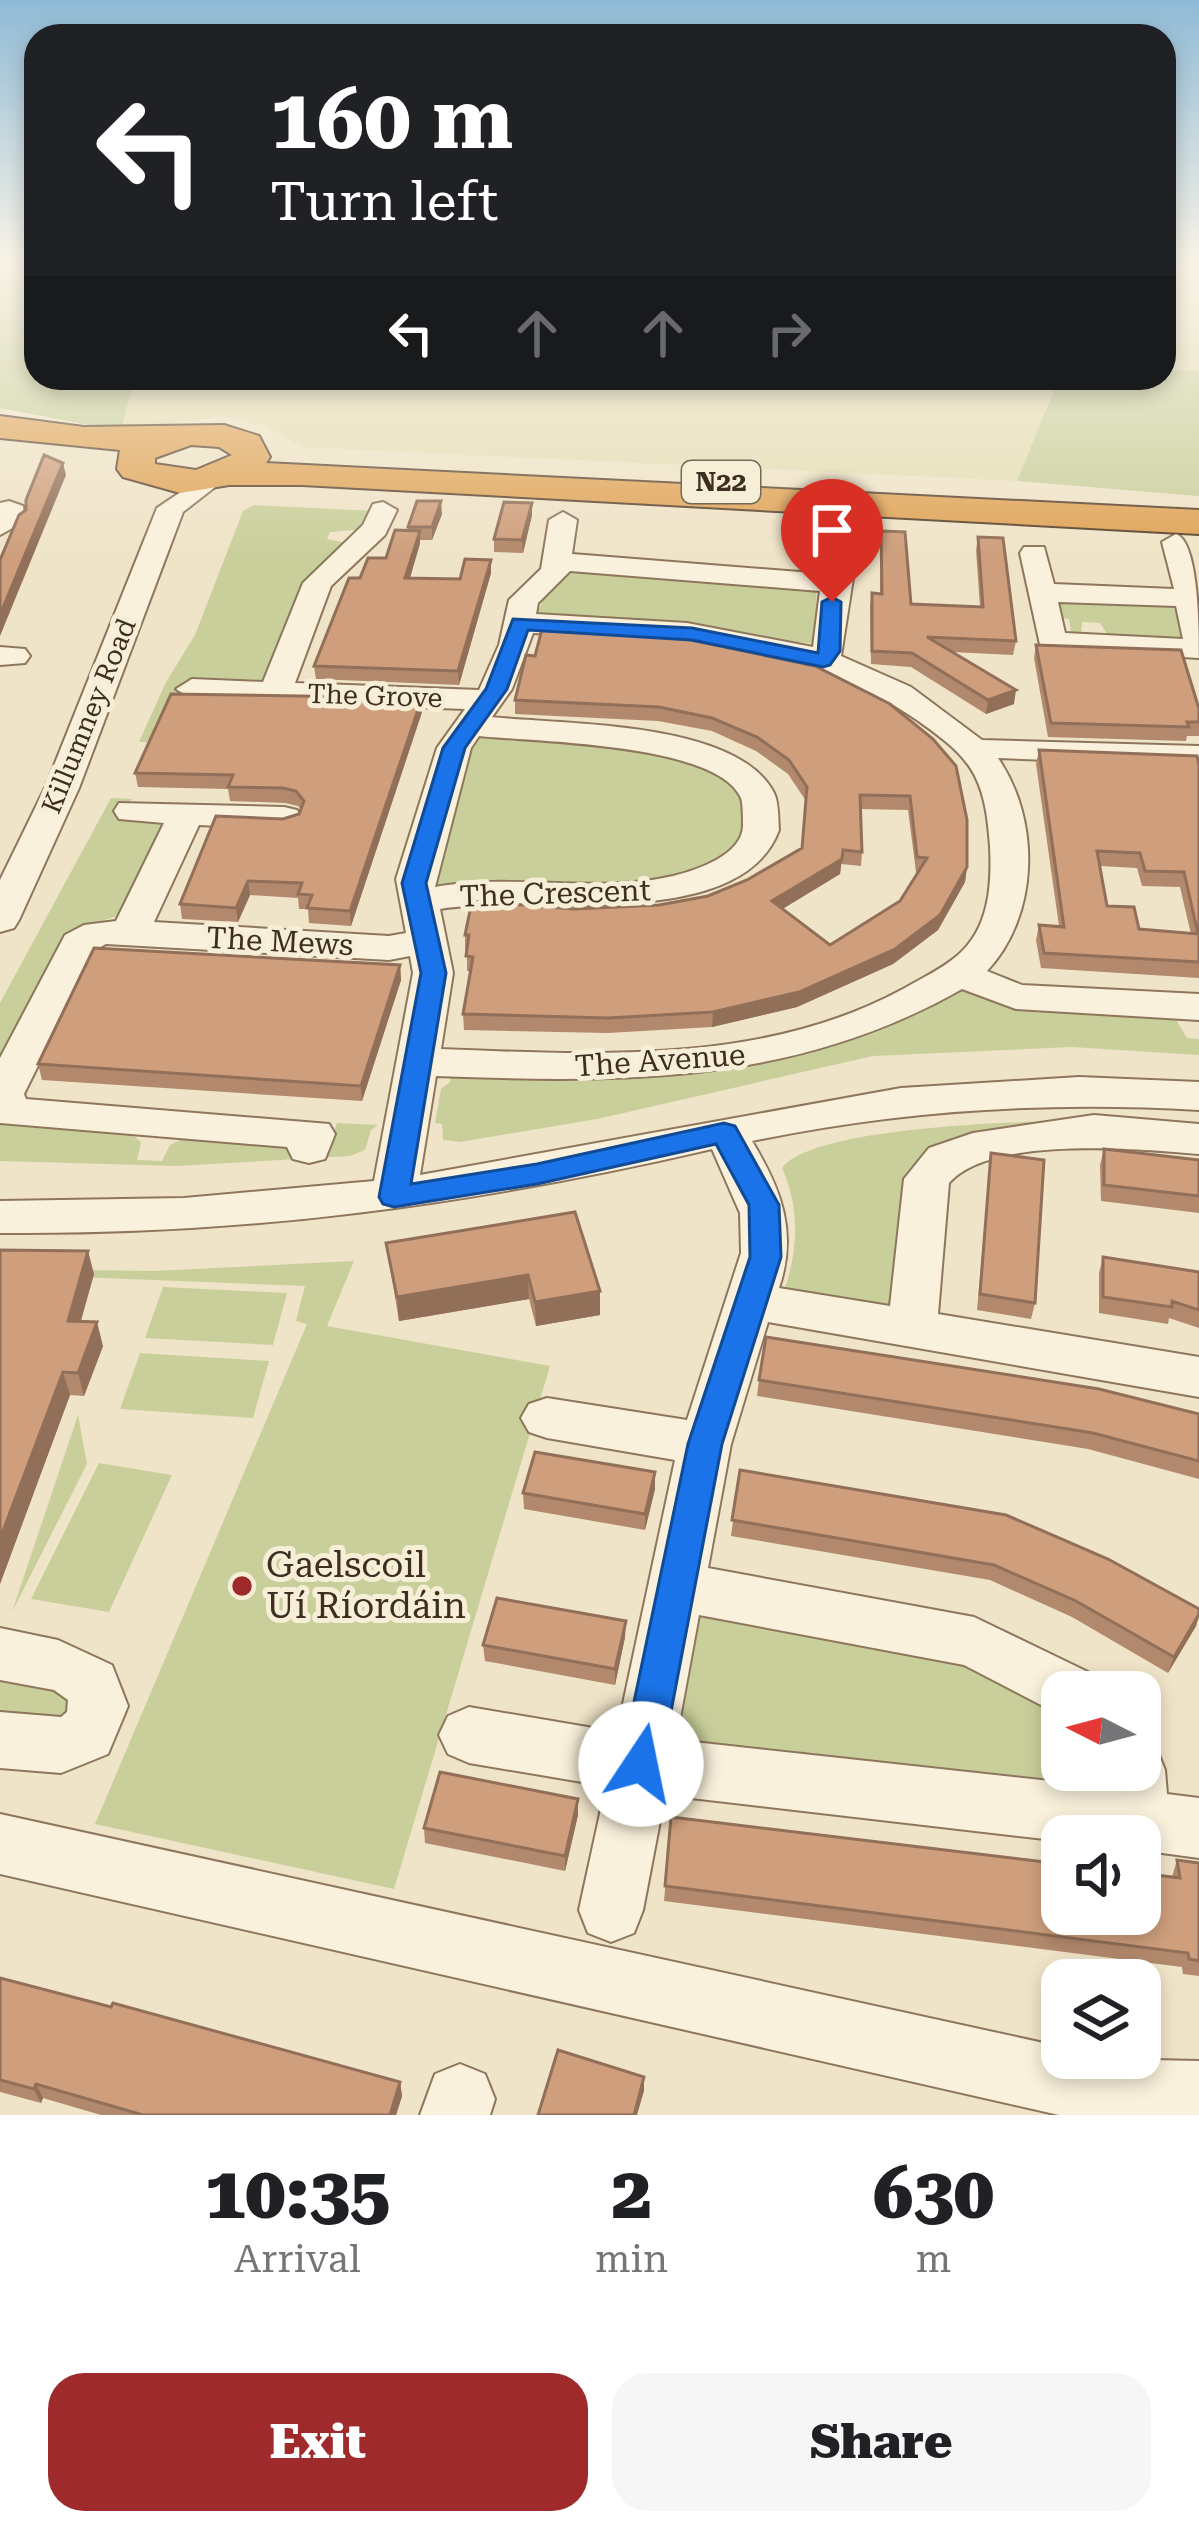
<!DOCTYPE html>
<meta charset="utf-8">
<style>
body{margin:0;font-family:"Roboto Serif",serif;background:#f6f6f6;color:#202124;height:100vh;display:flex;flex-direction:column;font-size:45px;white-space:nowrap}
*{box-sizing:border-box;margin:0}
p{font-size:39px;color:#757577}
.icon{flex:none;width:66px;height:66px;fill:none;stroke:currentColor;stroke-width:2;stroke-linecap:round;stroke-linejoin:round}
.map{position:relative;height:2115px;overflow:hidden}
.details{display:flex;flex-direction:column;background:#fff;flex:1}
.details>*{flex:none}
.hud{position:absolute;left:24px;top:24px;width:1152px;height:366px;border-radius:36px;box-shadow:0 6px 18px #0003;background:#202124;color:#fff;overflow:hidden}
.needle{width:78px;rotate:276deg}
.controls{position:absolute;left:1041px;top:1671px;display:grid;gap:24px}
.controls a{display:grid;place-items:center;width:120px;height:120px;border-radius:24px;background:#fff;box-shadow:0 6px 18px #0003;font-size:60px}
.pin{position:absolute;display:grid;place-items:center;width:102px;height:102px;color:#fff;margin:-123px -51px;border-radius:50% 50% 50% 0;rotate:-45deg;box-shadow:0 0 12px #0007}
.pin .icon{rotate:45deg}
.me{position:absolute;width:132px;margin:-66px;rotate:11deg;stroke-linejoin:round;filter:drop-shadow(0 0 9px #0008)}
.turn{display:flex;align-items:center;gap:42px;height:252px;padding:0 48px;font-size:54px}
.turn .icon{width:156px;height:156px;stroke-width:2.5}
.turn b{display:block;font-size:84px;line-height:102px}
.lanes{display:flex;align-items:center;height:114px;padding:0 48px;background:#0003;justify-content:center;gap:60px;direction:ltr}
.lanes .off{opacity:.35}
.eta{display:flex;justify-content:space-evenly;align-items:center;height:204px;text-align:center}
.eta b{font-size:72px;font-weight:800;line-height:84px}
.primary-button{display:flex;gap:24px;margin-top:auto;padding:24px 48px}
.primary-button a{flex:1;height:138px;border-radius:36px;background:#9e2a2b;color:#fff;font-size:48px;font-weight:800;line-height:138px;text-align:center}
.primary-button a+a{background:#f6f6f6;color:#202124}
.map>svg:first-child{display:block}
.farmland{fill:#e6deb5}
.green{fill:#c9cf9b}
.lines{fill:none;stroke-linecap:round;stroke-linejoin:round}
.minor-casing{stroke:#8d765c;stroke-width:4}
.highway-casing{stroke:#5b4430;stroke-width:4}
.minor{fill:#faf1dc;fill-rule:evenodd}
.highway{fill:#e0a458;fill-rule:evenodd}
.wall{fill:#b2896c;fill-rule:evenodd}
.shaded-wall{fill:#916f58}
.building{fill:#cf9f7d;stroke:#916f58;stroke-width:3;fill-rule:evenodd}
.route{fill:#1a73e8;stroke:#114b97;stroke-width:3}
.poi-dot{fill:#9e2a2b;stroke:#f7eed8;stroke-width:4.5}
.labels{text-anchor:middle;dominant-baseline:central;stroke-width:10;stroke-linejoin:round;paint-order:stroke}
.shield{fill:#f7eed8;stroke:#756857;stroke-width:3}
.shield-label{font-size:27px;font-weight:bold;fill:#3d2e20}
.far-street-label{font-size:27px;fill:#3d2e20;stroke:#f7eed8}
.street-label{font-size:30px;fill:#3d2e20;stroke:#f7eed8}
.near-poi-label{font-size:36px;fill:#3d2e20;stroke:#f7eed8;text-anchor:start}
</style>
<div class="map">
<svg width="1199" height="2115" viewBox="0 0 1199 2115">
<rect width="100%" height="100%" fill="#f0e4c8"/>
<!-- farmland -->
<path class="farmland" d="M 1164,273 L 1199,275 L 1199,371 L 1164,370 Z
M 134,378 L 1059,378 L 1017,481 L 302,447 L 266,426 L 223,416 L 121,431 Z"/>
<!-- green -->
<path class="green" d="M 0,260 L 36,260 L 36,378 L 134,378 L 121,431 L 0,408 Z
M 1164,370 L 1199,371 L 1199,496 L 1017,481 L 1059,378 L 1164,378 Z
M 254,505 L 375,511 L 365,529 L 330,532 L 327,539 L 347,543 L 288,633 L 281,634 L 270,678 L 261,684 L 187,681 L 180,693 L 173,694 L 151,742 L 139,742 L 166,682 L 195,635 L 243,511 Z
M 572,570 L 816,590 L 818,644 L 537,618 L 532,608 L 540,608 L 544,595 Z
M 1055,598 L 1176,605 L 1184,637 L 1179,641 L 1109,637 L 1100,623 L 1082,622 L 1081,636 L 1055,632 L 1071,632 L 1069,619 L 1053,617 Z
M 488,735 C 559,740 647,736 713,768 C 735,779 746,808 752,830 L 714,865 L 654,884 L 441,887 L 431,883 L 463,753 L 476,738 Z
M 111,798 L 132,799 L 120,821 L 149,822 L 152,818 L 166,825 L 123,914 L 83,927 L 0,1074 L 0,1003 Z
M 957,987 L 1175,1018 L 1187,1038 L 1199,1039 L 1199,1055 L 1071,1047 L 873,1056 L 597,1119 L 460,1142 L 443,1140 L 442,1124 L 435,1123 L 441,1089 L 450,1082 L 452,1073 C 573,1076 694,1085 812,1050 C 861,1035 909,1008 957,987 Z
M 0,1118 L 128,1131 L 141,1142 L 137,1160 L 162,1161 L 170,1145 L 190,1135 L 327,1151 L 337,1123 L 378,1125 L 371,1130 L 365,1150 L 350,1156 L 176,1166 L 0,1161 Z
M 1069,1121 L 955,1142 L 890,1312 L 782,1296 C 799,1252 800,1208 782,1168 C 809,1128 1013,1121 1069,1121 Z
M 354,1261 L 327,1326 L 550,1366 L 394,1889 L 95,1824 L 307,1324 L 296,1321 L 305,1286 L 0,1274 L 0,1269 L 154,1271 Z
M 163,1287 L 287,1293 L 273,1345 L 145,1338 Z
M 140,1353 L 269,1361 L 253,1418 L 120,1409 Z
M 78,1415 L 87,1464 L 12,1612 L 15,1603 Z
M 99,1463 L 172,1475 L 109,1612 L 31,1599 Z
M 696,1610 L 957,1652 L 1062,1703 L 1062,1770 L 1115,1770 L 1113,1788 L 672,1749 Z
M 0,1666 L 74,1693 L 75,1718 L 0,1724 Z"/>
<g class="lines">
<defs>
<path id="minor" d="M 215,469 L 228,477 L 183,512 L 79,788 L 19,920 L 14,928 L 0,932 L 0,880 L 45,788 L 157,508 Z
M 9,501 L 23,506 L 25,521 L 0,535 L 0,503 Z
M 383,502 L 397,510 L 385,535 L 331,586 L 295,683 L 479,690 L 499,645 L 509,600 L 541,569 L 549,520 L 563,512 L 577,520 L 572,554 L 825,574 L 833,537 L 853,537 L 856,559 L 841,656 L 911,687 L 982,740 L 1199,746 L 1199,766 L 998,758 C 1041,821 1039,915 987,971 L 1022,985 L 1199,994 L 1199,1020 L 1016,1009 L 962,989 C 793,1085 624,1083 436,1076 L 420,1175 L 901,1088 L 1079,1077 L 1199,1082 L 1199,1110 C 1048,1101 900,1110 752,1141 C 781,1189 798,1232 779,1288 L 890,1306 L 904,1179 L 929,1148 L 973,1133 L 1094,1115 L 1199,1124 L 1199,1154 C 1139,1149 991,1135 949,1183 L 938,1314 L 1199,1357 L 1199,1397 L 768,1322 L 731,1444 L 708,1568 L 974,1617 L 1090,1673 L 1098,1692 L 1062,1692 L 1062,1716 L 964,1665 L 699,1615 L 676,1740 L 1105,1787 L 1105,1770 L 1140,1770 L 1140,1744 L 1157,1750 L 1165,1770 L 1167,1794 L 1199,1798 L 1199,1858 L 1140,1850 L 1140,1836 L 1062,1836 L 1062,1841 L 665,1795 L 643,1910 L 634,1933 L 611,1942 L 588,1933 L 579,1910 L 606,1786 L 469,1763 L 448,1754 L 439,1735 L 448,1716 L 469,1707 L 617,1732 L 675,1460 L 547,1438 L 529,1432 L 521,1418 L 529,1404 L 547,1398 L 687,1420 L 741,1253 L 740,1213 L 712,1149 C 470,1205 249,1235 0,1233 L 0,1201 L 184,1198 L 374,1181 L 413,973 L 410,956 L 389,960 L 106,944 L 95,950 L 24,1094 L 26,1099 L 329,1124 L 335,1134 L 325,1159 L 309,1163 L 293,1159 L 287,1147 L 0,1123 L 0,1058 L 65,935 L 84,925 L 116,921 L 164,823 L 119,819 L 114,811 L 119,803 L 284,807 L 297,810 L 302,818 L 297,826 L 284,829 L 199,825 L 154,922 L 389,936 L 406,933 L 396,879 L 437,748 L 465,709 L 192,699 L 176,689 L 192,679 L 263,682 L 303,583 L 363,525 L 373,504 ZM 570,571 L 820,591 L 813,647 L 687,623 L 536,614 L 538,603 ZM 533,633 C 666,637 804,642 917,720 C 938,735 963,752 975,776 C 986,798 988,822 990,846 C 992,886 989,928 958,955 C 942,969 922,978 903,989 C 764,1065 595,1055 441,1049 L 453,973 L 440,909 C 529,894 740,935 779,830 C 778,819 779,803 774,793 C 737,720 563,725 492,717 L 512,689 ZM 479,736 C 533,742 717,743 741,798 C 743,804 743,819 743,826 C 742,855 697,870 673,876 C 597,894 514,873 435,887 L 471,748 Z
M 1176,534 C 1199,542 1199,630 1199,658 L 1041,649 L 1020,553 L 1024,547 L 1044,547 L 1054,584 L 1174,589 L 1162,542 ZM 1058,602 L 1176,606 L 1183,639 L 1065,633 Z
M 0,647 L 25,649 L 30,656 L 25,663 L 0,665 Z
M 0,1628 L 58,1640 L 112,1665 L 128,1706 L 108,1754 L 61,1773 L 0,1768 L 0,1712 L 61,1717 L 67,1712 L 68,1700 L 54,1690 L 0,1680 Z
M 0,1814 L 1062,2047 L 1062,2058 L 1199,2061 L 1199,2115 L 1059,2115 L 0,1874 Z
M 460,2064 L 485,2074 L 495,2099 L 490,2115 L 420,2115 L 435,2074 Z"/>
<path id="highway" d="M 0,416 L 84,427 L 224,425 L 259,436 L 270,457 L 266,463 L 1199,510 L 1199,534 L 302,485 L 229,485 L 180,493 L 123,477 L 117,469 L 120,450 L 0,438 ZM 191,445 L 219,447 L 232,455 L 196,470 L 155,464 L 155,458 Z"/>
</defs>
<!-- minor casing -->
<use href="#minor" class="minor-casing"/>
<!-- highway casing -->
<use href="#highway" class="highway-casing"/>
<!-- minor -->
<use href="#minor" class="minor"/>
<!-- highway -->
<use href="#highway" class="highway"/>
</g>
<!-- wall -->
<path class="wall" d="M 442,514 L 432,540 L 420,540 L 410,578 L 460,579 L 491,560 L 491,573 L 459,685 L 316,679 L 314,666 L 360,578 L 386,558 L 409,531 L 408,527 Z
M 532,515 L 523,553 L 494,552 L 494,539 Z
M 881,531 L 911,604 L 980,607 L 976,550 L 978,537 L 1016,641 L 1013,655 L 952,652 L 1014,704 L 986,714 L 911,667 L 871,664 L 870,606 L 872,593 L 880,593 Z
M 1036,645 L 1199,709 L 1199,736 L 1187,736 L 1186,741 L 1048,737 L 1034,658 Z
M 815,666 L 967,867 L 965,882 L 938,930 L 893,964 L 797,1007 L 712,1027 L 608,1033 L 464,1030 L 463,1014 L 471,971 L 467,971 L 467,950 L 465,950 L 465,935 L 574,909 L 659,905 L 708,896 L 747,880 L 802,848 L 806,801 L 788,774 L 756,751 L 712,731 L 658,721 L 515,714 L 515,700 ZM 860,809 L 908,810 L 916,872 L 918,872 L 900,901 L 830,945 L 782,909 L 840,874 L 841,864 L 861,866 L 862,852 Z
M 422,712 L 351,926 L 309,923 L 308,909 L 299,909 L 298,898 L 250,895 L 238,922 L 182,919 L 180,904 L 283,819 L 299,814 L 301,809 L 298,806 L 285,803 L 230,801 L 228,789 L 138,787 L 135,773 Z
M 1039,750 L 1199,765 L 1199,978 L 1041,968 L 1036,940 L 1039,925 L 1059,926 L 1036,764 ZM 1100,866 L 1137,868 L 1142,886 L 1180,887 L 1191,934 L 1139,929 L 1107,906 Z
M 400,965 L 401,980 L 362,1101 L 42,1080 L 38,1064 Z
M 1104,1149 L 1199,1160 L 1199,1213 L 1101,1201 L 1100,1165 Z
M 991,1153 L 1035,1303 L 1031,1319 L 977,1310 Z
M 575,1212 L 600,1315 L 536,1326 L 529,1299 L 399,1321 L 386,1243 Z
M 0,1250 L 94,1274 L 81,1321 L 103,1346 L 84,1396 L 70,1395 L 0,1584 Z
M 1103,1257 L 1199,1272 L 1199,1328 L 1169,1318 L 1168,1324 L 1099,1313 L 1099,1273 Z
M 759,1380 L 1199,1414 L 1199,1479 L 1088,1449 L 757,1396 Z
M 740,1470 L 1199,1609 L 1199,1617 L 1196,1626 L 1168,1673 L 1072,1617 L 990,1580 L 731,1536 Z
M 655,1472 L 655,1489 L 645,1530 L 524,1509 L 523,1493 Z
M 625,1637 L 615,1685 L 485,1661 L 483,1645 Z
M 578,1815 L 565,1871 L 425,1843 L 424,1828 Z
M 671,1817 L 1172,1877 L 1177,1860 L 1199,1863 L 1199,1976 L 1183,1974 L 1182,1967 L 664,1901 Z
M 0,1978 L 400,2082 L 402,2096 L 396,2115 L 101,2115 L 43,2098 L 41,2103 L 0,2092 Z"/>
<!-- shaded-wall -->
<path class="shaded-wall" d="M 63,463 L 66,475 L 0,636 L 0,615 Z
M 441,501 L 442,514 L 432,540 L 432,527 Z
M 532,503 L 532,515 L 523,553 L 522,540 Z
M 420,531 L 420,544 L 406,591 L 405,578 Z
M 491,560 L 491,573 L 459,685 L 458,671 Z
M 1016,690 L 1014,704 L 986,714 L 988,700 Z
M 422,698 L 422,712 L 351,926 L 350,911 Z
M 842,859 L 840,874 L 771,916 L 772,901 Z
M 967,867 L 965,882 L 938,930 L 893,964 L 797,1007 L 712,1027 L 713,1012 Z
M 248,881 L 250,895 L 238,922 L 236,908 Z
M 400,965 L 401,980 L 362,1101 L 361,1086 Z
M 88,1251 L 94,1274 L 74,1344 L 68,1321 Z
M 528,1275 L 529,1299 L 399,1321 L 397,1297 Z
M 600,1291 L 600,1315 L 536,1326 L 535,1302 Z
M 97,1322 L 103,1346 L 84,1396 L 78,1373 Z
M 63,1372 L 70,1395 L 0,1584 L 0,1539 Z
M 655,1472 L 655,1489 L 645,1530 L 645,1514 Z
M 1199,1614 L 1196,1626 L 1168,1673 L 1174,1657 Z
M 626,1621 L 625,1637 L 615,1685 L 615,1669 Z
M 578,1799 L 578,1815 L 565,1871 L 565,1856 Z
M 644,2077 L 644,2091 L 637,2115 L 634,2115 Z
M 400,2082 L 402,2096 L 396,2115 L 390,2115 Z
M 36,2084 L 43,2098 L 41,2103 L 34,2089 Z"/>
<!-- building -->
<path class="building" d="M 44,455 L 63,463 L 0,615 L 0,560 L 19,515 L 26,510 L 26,500 Z
M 417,501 L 441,501 L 432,527 L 408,527 Z
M 504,502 L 532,503 L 522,540 L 494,539 Z
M 395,530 L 420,531 L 405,578 L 460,579 L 465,559 L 491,560 L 458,671 L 314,666 L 349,578 L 360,578 L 368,558 L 386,558 Z
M 881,531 L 905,532 L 911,604 L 983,607 L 978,537 L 1003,538 L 1016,641 L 927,637 L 1016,690 L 988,700 L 912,653 L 872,651 L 872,593 L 882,594 Z
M 542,629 L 686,639 L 815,666 L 890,704 L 933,739 L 956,766 L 967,820 L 967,867 L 940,915 L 895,949 L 799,992 L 713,1012 L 608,1018 L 463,1014 L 473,957 L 466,956 L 469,935 L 465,935 L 472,901 L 574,909 L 659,905 L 708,896 L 747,880 L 802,848 L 807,787 L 789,760 L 757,737 L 712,718 L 659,707 L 515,700 L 526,655 L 535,656 ZM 860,795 L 910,796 L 917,857 L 927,858 L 900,901 L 830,945 L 772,901 L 842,859 L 843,850 L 862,852 Z
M 1036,645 L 1181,650 L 1199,709 L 1199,722 L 1187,722 L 1189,727 L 1051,723 Z
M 171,694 L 422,698 L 350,911 L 307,908 L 312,895 L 298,894 L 302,883 L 248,881 L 236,908 L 180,904 L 216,816 L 283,819 L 299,814 L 304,801 L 296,791 L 283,788 L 228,787 L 233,775 L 135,773 Z
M 1039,750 L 1197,756 L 1199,765 L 1199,962 L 1044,953 L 1039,925 L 1064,927 ZM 1097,851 L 1140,853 L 1145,871 L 1184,872 L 1198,934 L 1139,929 L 1134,907 L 1107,906 Z
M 94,948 L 400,965 L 361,1086 L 38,1064 Z
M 1104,1149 L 1199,1160 L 1199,1196 L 1104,1185 Z
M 991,1153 L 1044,1160 L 1035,1303 L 980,1294 Z
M 575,1212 L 600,1291 L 535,1302 L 528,1275 L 397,1297 L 386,1243 Z
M 0,1250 L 88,1251 L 68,1321 L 97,1322 L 78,1373 L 63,1372 L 0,1539 Z
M 1103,1257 L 1199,1272 L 1199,1310 L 1172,1301 L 1172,1307 L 1103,1297 Z
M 766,1337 L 1099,1389 L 1199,1414 L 1199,1461 L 1093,1433 L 759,1380 Z
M 535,1452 L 655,1472 L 645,1514 L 523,1493 Z
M 740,1470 L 1006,1515 L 1108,1559 L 1199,1609 L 1199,1614 L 1174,1657 L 1076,1601 L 994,1565 L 732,1520 Z
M 497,1598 L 626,1621 L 615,1669 L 483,1645 Z
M 440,1772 L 578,1799 L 565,1856 L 424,1828 Z
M 671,1817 L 1062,1864 L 1062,1914 L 1140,1914 L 1140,1873 L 1180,1878 L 1177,1860 L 1199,1863 L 1199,1961 L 1189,1959 L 1188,1953 L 665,1886 Z
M 0,1978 L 111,2007 L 113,2003 L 400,2082 L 390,2115 L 143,2115 L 36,2084 L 34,2089 L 0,2080 Z
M 558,2050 L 644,2077 L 634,2115 L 538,2115 Z"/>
<!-- sky -->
<linearGradient id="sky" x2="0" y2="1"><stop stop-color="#8fbad6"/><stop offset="0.47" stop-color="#f8f3e6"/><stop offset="1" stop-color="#f8f3e6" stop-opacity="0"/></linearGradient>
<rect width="1199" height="556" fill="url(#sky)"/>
<!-- route -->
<path class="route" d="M 832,597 L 841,602 L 840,651 L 830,665 L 823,667 L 692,640 L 528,630 L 507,689 L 465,748 L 426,883 L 446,973 L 411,1184 L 537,1164 L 724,1123 L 735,1126 L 779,1205 L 781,1257 L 722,1444 L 661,1764 L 655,1777 L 641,1783 L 627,1777 L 621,1764 L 688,1444 L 750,1257 L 749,1205 L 716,1144 L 537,1184 L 394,1207 L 383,1204 L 379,1197 L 421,973 L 402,883 L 443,748 L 486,689 L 513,619 L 692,628 L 818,653 L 822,602 Z"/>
<!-- markers -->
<circle class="poi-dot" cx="242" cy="1586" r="12"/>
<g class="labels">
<!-- shield labels -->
<rect class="shield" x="682" y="461" width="78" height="42" rx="9"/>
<g class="shield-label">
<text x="721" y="482">N22</text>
</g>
<!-- far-street labels -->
<g class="far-street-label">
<text transform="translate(375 696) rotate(2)">The Grove</text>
<text transform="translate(89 716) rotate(-68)">Killumney Road</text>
</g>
<!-- street labels -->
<g class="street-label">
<text transform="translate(555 893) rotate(-2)">The Crescent</text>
<text transform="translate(280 941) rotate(3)">The Mews</text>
<text transform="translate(660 1060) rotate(-4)">The Avenue</text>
</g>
<!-- near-poi labels -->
<g class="near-poi-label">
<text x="266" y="1565">Gaelscoil<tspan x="266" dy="41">Uí Ríordáin</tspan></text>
</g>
</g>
</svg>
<div class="controls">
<a><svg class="needle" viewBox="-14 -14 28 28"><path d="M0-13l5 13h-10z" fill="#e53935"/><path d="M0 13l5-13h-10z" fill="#757577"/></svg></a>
<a><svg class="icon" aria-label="sound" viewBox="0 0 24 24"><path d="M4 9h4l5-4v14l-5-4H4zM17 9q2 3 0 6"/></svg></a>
<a><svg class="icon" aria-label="layers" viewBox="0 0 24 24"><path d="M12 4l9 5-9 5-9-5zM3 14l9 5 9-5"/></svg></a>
</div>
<div class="pin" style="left:832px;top:602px;background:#d93025"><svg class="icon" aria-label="arrive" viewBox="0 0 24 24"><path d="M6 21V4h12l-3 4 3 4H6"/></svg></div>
<svg class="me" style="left:641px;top:1764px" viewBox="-20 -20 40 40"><circle r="19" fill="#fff"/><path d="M0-13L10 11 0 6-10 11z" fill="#1a73e8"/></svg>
<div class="hud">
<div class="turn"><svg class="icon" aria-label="left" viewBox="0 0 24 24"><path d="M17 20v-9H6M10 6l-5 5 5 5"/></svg><div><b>160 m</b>Turn left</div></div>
<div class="lanes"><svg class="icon" aria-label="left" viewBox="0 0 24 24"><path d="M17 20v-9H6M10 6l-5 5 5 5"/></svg><svg class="icon off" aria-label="ahead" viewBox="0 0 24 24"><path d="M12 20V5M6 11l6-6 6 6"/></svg><svg class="icon off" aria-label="ahead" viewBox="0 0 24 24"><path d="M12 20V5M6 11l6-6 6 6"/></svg><svg class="icon off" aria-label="right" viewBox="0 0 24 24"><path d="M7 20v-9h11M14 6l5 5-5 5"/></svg></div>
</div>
</div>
<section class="details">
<div class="eta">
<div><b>10:35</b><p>Arrival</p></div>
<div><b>2</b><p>min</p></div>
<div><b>630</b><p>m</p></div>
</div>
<div class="primary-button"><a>Exit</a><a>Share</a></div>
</section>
